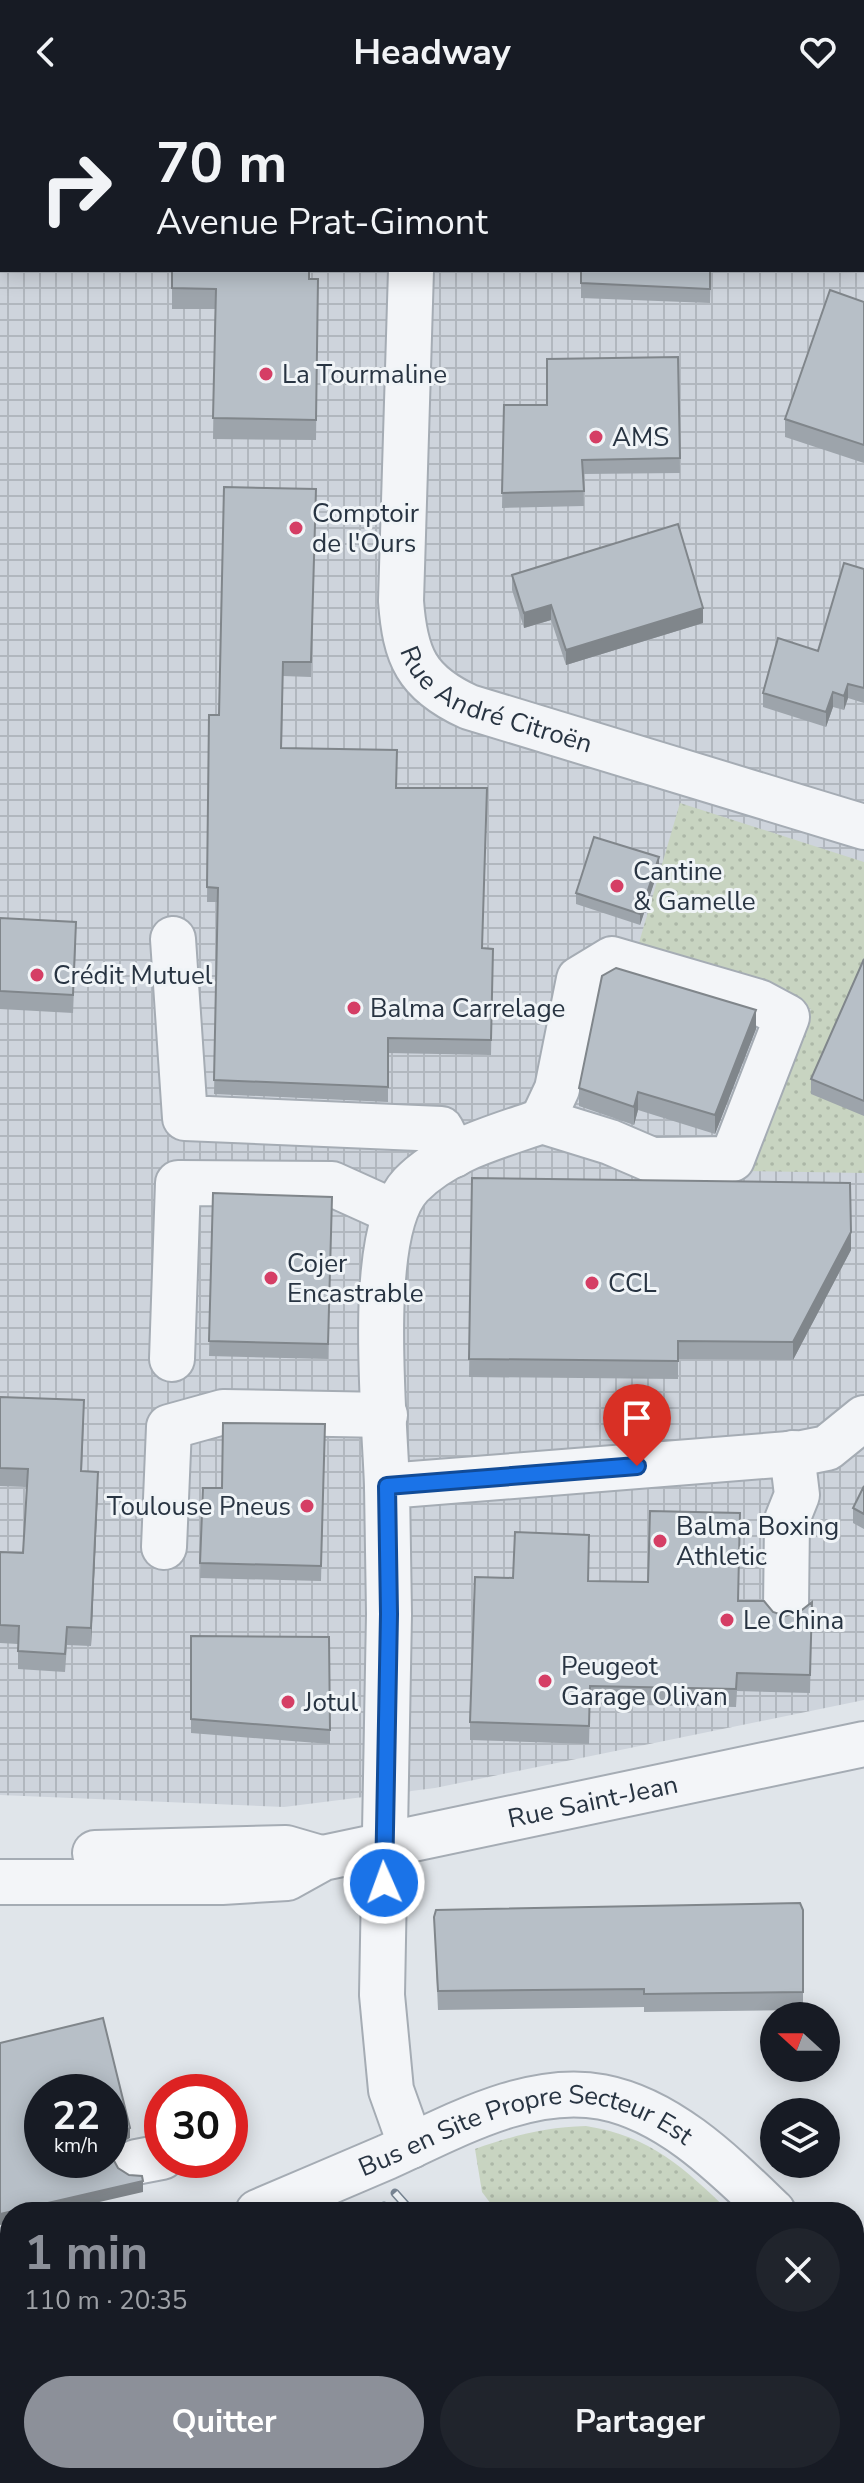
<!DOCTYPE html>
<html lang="fr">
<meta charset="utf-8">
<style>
body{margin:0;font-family:"Nunito Sans",sans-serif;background:#20242c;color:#f1f3f6;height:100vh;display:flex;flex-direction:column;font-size:30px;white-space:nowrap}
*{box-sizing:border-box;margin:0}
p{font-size:26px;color:#9ea1a6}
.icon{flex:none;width:44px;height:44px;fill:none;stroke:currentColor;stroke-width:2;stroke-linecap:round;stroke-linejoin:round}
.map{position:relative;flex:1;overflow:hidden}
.sheet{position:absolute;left:0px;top:2098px;width:864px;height:282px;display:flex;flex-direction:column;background:#171b24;border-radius:32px 32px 0 0;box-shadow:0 4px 20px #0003}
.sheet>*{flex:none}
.top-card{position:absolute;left:0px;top:0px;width:864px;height:168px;box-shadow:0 4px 20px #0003;background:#171b24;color:#f1f3f6;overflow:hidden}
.needle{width:52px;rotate:291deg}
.fabs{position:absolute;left:760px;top:1898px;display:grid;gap:16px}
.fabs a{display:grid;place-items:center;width:80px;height:80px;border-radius:50%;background:#171b24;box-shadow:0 4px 20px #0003;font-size:40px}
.speed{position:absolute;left:24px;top:1970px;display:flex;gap:16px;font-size:40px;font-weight:700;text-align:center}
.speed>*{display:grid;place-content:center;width:104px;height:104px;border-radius:50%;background:#171b24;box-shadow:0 4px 20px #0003;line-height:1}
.speed small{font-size:20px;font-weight:400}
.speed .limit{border:12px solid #d22;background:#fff;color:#111}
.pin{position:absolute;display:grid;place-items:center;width:68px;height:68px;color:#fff;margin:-82px -34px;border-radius:50% 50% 50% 0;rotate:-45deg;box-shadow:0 0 8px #0007}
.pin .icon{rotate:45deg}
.me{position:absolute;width:88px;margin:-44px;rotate:358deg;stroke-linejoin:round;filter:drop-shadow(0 0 6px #0008)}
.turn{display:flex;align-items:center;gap:28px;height:168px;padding:0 24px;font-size:36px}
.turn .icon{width:104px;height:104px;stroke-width:2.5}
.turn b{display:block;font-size:56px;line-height:68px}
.round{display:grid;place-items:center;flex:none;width:84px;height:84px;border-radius:42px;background:#20242c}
.summary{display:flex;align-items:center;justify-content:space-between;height:136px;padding:0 24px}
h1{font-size:48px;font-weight:700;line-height:60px;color:#8c9099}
.button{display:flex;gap:16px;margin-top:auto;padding:16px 24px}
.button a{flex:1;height:92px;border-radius:48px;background:#8c9099;color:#fff;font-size:32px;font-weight:700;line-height:92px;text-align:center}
.button a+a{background:#20242c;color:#f1f3f6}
header{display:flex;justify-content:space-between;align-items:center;height:104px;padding:0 24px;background:#171b24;font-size:36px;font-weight:700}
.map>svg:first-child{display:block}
.industrial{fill:url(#industrial-grid);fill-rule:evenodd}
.grass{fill:url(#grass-dots)}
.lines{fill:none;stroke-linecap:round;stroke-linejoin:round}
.minor-casing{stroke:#a5acb4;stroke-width:48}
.minor{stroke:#f3f5f8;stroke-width:44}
.rail-casing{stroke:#798694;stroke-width:9}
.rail{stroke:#f0f4f7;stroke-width:6;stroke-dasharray:18;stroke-linecap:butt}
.wall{fill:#9da4ab}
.shaded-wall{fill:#80868b}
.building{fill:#b7bfc7;stroke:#80868b;stroke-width:2;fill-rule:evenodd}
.route-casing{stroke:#114b97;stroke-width:20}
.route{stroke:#1a73e8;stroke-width:14}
.poi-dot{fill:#d53e65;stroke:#f0f4f7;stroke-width:3}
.labels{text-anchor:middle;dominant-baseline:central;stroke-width:6;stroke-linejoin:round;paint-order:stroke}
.poi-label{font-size:26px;fill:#283442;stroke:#f0f4f7;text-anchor:start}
.street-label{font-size:26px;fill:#283442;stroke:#f0f4f7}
</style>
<header><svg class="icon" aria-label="back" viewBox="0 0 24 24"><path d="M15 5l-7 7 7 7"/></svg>Headway<svg class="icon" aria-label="heart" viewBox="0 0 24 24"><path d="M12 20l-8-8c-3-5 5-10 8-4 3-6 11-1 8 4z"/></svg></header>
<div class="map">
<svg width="864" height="2379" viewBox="0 0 864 2379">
<defs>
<pattern id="industrial-grid" width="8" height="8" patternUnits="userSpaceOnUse" patternTransform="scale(2)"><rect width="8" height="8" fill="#ced4dc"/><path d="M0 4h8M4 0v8" fill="none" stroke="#b1b7be"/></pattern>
<pattern id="grass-dots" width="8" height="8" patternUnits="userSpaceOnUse" patternTransform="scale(2)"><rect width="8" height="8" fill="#c8d4c1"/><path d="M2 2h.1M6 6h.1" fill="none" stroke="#acb7a7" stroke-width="1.8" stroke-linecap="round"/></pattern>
</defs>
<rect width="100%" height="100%" fill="#e0e5ea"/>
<!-- industrial -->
<path class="industrial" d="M 0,0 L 864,0 L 864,1596 L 435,1684 L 284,1703 L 0,1691 ZM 2,2 L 862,2 L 862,166 L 2,166 Z"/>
<!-- grass -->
<path class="grass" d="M 680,699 L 864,758 L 864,1069 L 744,1067 L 811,905 L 636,849 Z
M 586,2022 C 651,2032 684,2064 730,2108 L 497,2108 L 482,2088 L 475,2045 C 512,2032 546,2023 586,2022 Z
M 854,2218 L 864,2225 L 864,2338 L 854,2338 Z
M 854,2357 L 864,2357 L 864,2379 L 776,2379 L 777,2370 L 854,2370 Z"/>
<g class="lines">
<defs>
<g id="minor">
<path d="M 452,2 L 453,0"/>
<path id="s1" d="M 411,166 L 401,497 C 405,552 416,579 469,603 L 864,723"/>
<path d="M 173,835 L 185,1014 L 441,1025 L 454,1051"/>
<path d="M 612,855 L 759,898 L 787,913 L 732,1055 L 652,1056 L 610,1038 L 542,1017 L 557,985 L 579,875 Z"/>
<path d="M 172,1255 L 178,1079 L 332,1080 L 394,1108"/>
<path d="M 387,1382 C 385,1315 365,1129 411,1081 C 445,1046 496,1033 542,1017"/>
<path d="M 164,1443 L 169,1323 L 223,1308 L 385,1311"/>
<path d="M 786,1505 L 787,1416 L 797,1391 L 792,1349"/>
<path d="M 95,1749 L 286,1744 L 317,1753"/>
<path id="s2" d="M 0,1778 L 222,1778 L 287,1774 L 323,1754 L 864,1640"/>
<path d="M 411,2042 L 391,1986 L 382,1891 L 389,1510 L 387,1382 L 802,1349 L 827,1344 L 864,1314"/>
<path d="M 136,2058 L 162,2053"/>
<path id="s3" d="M 258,2108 C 301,2090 344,2071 387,2053 C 451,2024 529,1979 602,1993 C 670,2006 725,2062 773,2108"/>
<path d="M 0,2167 L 10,2165"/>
<path d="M 854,2185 L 864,2194"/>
</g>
</defs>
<!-- minor casing -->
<use href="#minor" class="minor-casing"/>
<!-- minor -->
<use href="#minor" class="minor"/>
<defs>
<path id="rail" d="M 395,2089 L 412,2108
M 384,2102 L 389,2108
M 547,2370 L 550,2379
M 567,2370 L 571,2379"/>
</defs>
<!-- rail casing -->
<use href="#rail" class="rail-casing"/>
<!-- rail -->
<use href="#rail" class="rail"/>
</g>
<!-- wall -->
<path class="wall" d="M 633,0 L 753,0 L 753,2 L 639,2 Z
M 862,20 L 864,20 L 864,149 L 862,148 Z
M 172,166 L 318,175 L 316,336 L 213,335 L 215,205 L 172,205 Z
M 581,166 L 711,166 L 710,199 L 581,194 Z
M 864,198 L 864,359 L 785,333 L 785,315 Z
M 678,253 L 680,369 L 583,370 L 584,402 L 502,404 L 504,301 L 547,301 Z
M 316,385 L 311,573 L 283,572 L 282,644 L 397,684 L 483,844 L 493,845 L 491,951 L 388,949 L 388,998 L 214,990 L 218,798 L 207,798 L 209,611 L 219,611 Z
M 864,465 L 864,599 L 848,594 L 844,606 L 833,603 L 826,623 L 763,603 L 763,589 L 818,547 Z
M 512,471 L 703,519 L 566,561 L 551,516 L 524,524 L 512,486 Z
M 659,764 L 640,821 L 576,800 L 576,789 Z
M 0,814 L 76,837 L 73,909 L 0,905 Z
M 864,855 L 864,1012 L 811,990 L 811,975 Z
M 756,925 L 715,1030 L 638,1006 L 634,1021 L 579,1002 L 579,984 Z
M 472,1074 L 851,1146 L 793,1256 L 678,1255 L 678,1275 L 469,1273 Z
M 213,1089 L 332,1093 L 328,1255 L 209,1252 Z
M 0,1293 L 84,1315 L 82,1367 L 98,1386 L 91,1542 L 67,1541 L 65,1568 L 18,1565 L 18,1540 L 0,1539 L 0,1448 L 23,1449 L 27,1383 L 0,1382 Z
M 325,1320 L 321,1477 L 200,1474 L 203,1384 L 222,1384 Z
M 864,1382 L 864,1425 L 853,1419 L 853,1404 Z
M 588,1477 L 739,1497 L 785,1512 L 798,1509 L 812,1498 L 810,1589 L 737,1587 L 736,1603 L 590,1600 L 589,1640 L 470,1636 L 470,1618 Z
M 191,1532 L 330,1626 L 330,1640 L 191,1629 Z
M 803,1806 L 803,1906 L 644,1908 L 644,1903 L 438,1906 L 434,1813 Z"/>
<!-- shaded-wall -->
<path class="shaded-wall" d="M 551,501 L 551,516 L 524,524 L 524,509 Z
M 703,504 L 703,519 L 566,561 L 566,546 Z
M 848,580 L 848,594 L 844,606 L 844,592 Z
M 833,588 L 833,603 L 826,623 L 826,608 Z
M 659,753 L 659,764 L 640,821 L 640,810 Z
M 756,906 L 756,925 L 715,1030 L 715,1011 Z
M 638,988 L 638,1006 L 634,1021 L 634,1003 Z
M 851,1128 L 851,1146 L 793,1256 L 793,1238 Z
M 98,1368 L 98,1386 L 91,1542 L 91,1524 Z
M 130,2024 L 130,2034 L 119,2040 L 113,2049 L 112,2063 L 113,2039 L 119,2029 Z
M 143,2077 L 143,2088 L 56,2108 L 10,2108 Z
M 10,2108 L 10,2119 L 0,2121 L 0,2110 Z"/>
<!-- building -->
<path class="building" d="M 689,0 L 747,0 L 747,2 L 695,2 Z
M 862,20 L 864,20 L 864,131 L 862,130 Z
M 172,166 L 309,166 L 309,175 L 318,175 L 316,316 L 213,314 L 216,185 L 172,184 Z
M 581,166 L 710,166 L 710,185 L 581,179 Z
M 830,186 L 864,198 L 864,341 L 785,315 Z
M 678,253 L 680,354 L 582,356 L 584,387 L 502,389 L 504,301 L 547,301 L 547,255 Z
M 224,383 L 316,385 L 311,558 L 283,558 L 281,644 L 397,646 L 396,684 L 487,684 L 482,844 L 493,845 L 491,936 L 388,934 L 388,983 L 214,976 L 218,784 L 207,783 L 209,611 L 219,611 Z
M 678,420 L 703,504 L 566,546 L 551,501 L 524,509 L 512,471 Z
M 844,459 L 864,465 L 864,584 L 848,580 L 844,592 L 833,588 L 826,608 L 763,589 L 778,534 L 818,547 Z
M 594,733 L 659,753 L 640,810 L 576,789 Z
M 0,814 L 76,818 L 73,891 L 0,887 Z
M 864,855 L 864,997 L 811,975 Z
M 616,864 L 756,906 L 715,1011 L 638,988 L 634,1003 L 579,984 L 602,872 Z
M 472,1074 L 850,1079 L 851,1128 L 793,1238 L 678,1237 L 678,1257 L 469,1255 Z
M 213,1089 L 332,1093 L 328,1240 L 209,1237 Z
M 0,1293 L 84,1296 L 81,1367 L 98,1368 L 91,1524 L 67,1523 L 65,1550 L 18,1547 L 19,1522 L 0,1521 L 0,1448 L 23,1449 L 28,1365 L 0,1364 Z
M 223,1319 L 325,1320 L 321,1462 L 200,1459 L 203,1384 L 222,1384 Z
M 864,1382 L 864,1410 L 853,1404 Z
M 650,1407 L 740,1409 L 738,1497 L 764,1497 L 773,1508 L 785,1512 L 798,1509 L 812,1498 L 810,1571 L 737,1569 L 736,1585 L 590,1582 L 589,1622 L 470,1618 L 475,1473 L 513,1474 L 515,1428 L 589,1431 L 588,1477 L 648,1478 Z
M 191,1532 L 329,1533 L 330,1626 L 191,1615 Z
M 800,1799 L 803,1806 L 803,1888 L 644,1890 L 644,1885 L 438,1887 L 434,1813 L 436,1806 Z
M 103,1914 L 130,2024 L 119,2029 L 113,2039 L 112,2053 L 118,2064 L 129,2071 L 142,2072 L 143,2077 L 0,2110 L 0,1939 ZM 42,1988 L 110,1988 L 110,2056 L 42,2056 Z"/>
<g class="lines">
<defs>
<path id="route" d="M 384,1779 L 389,1510 L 387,1382 L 637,1362"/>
</defs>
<!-- route casing -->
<use href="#route" class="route-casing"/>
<!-- route -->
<use href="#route" class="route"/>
</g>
<!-- markers -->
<g class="poi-dot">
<circle cx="266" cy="270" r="8"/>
<circle cx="596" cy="333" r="8"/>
<circle cx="296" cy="424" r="8"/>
<circle cx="617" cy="782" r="8"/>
<circle cx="37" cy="871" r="8"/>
<circle cx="354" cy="904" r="8"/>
<circle cx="271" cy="1174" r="8"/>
<circle cx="592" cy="1179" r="8"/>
<circle cx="307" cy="1402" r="8"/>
<circle cx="660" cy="1437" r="8"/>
<circle cx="727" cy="1516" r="8"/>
<circle cx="545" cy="1577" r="8"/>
<circle cx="288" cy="1598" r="8"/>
</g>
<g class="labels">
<!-- poi labels -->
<g class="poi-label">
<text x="282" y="270">La Tourmaline</text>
<text x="612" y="333">AMS</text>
<text x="312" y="409">Comptoir<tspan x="312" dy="30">de l'Ours</tspan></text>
<text x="633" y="767">Cantine<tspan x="633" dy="30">&amp; Gamelle</tspan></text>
<text x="53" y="871">Crédit Mutuel</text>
<text x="370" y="904">Balma Carrelage</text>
<text x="287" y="1159">Cojer<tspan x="287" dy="30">Encastrable</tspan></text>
<text x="608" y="1179">CCL</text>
<text x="291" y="1402" text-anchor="end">Toulouse Pneus</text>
<text x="676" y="1422">Balma Boxing<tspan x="676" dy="30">Athletic</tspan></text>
<text x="743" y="1516">Le China</text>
<text x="561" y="1562">Peugeot<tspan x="561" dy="30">Garage Olivan</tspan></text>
<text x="304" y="1598">Jotul</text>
</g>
<!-- street labels -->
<g class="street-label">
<text stroke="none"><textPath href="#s1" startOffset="486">Rue André Citroën</textPath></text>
<text stroke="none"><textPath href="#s2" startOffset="604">Rue Saint-Jean</textPath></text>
<text stroke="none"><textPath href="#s3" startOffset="288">Bus en Site Propre Secteur Est</textPath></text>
</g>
</g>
</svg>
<div class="fabs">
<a><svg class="needle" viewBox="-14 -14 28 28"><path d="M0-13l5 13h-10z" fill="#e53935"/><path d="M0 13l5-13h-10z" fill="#9ea1a6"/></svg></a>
<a><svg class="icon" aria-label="layers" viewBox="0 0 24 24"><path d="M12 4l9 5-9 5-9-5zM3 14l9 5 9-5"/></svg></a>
</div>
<div class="speed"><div>22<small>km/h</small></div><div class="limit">30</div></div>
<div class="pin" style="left:637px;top:1362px;background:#d93025"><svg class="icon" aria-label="arrive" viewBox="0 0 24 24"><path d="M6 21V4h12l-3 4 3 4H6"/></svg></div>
<svg class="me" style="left:384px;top:1779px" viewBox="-20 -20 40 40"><circle r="17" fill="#1a73e8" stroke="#fff" stroke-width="3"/><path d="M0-11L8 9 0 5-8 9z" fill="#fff"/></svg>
<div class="top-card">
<div class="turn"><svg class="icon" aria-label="right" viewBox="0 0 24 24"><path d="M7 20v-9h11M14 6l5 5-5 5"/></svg><div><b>70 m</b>Avenue Prat-Gimont</div></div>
</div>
<section class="sheet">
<div class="summary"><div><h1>1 min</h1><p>110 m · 20:35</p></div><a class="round"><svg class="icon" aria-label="close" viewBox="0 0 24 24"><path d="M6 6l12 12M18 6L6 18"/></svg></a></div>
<div class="button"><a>Quitter</a><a>Partager</a></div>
</section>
</div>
